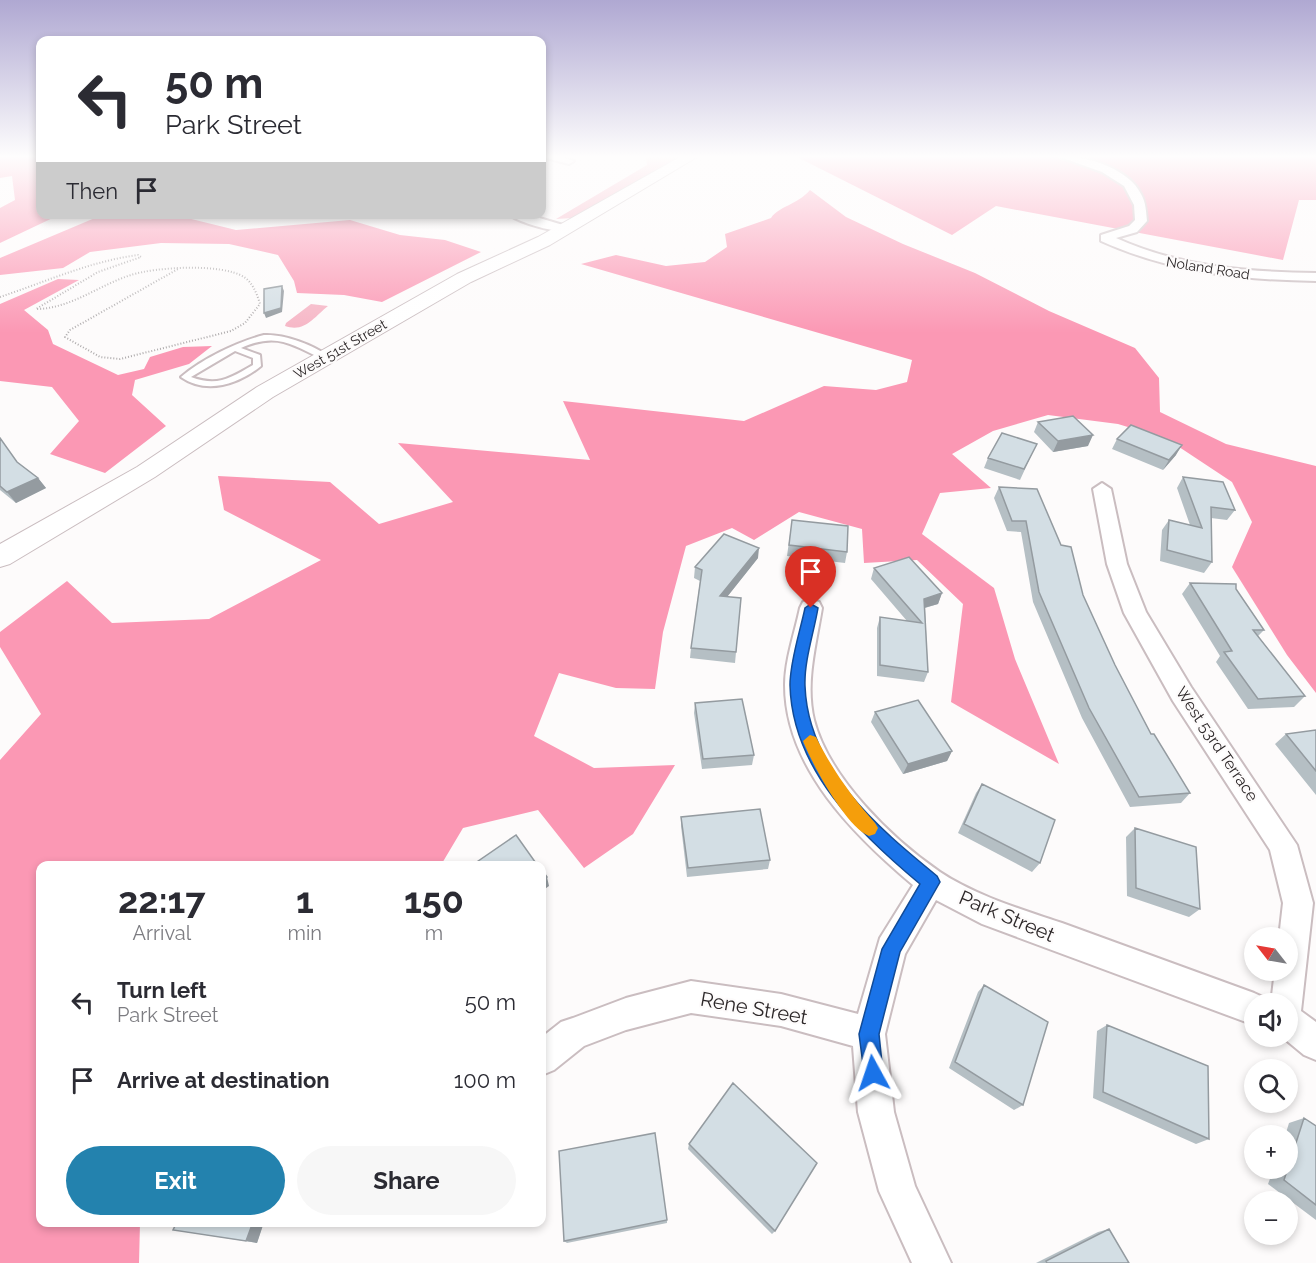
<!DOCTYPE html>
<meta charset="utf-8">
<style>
body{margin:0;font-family:Raleway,sans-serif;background:#f7f7f7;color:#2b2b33;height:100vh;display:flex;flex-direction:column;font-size:22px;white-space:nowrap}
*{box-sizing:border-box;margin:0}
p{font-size:20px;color:#7c7c81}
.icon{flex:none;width:33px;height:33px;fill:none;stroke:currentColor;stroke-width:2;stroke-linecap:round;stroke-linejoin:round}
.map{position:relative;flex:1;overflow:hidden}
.sheet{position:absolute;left:36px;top:861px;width:510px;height:366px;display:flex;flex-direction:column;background:#fff;border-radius:12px;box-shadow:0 3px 9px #0003}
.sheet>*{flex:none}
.guide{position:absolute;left:36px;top:36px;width:510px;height:183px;border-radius:12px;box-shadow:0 3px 9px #0003;background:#fff;color:#2b2b33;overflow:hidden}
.needle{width:39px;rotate:301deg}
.tools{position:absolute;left:1244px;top:927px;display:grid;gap:12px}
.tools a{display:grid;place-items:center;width:54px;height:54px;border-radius:50%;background:#fff;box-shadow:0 3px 9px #0003;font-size:30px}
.pin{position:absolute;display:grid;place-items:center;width:51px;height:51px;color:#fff;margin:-62px -26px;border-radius:50% 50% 50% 0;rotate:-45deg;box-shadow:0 0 6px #0007}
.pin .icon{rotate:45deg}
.me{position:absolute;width:66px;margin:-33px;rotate:355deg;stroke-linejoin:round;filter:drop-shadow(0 0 4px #0008)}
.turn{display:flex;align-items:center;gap:21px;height:126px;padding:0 30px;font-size:27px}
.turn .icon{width:78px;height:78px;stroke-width:2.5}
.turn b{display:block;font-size:42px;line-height:51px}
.then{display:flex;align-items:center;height:57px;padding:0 30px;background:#0003;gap:12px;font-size:22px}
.eta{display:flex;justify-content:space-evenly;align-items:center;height:102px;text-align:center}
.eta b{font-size:36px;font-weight:700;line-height:42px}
.cta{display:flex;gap:12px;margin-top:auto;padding:12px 30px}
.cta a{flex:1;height:69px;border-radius:36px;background:#2382ae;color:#fff;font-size:24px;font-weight:700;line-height:69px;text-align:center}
.cta a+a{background:#f7f7f7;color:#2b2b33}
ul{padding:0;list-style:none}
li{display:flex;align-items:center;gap:18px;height:78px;padding:0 30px}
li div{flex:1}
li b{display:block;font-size:22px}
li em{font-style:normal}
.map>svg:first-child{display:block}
.green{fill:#f6b5c5}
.forest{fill:#fb98b4}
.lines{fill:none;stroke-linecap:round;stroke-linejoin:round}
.lane-casing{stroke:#cabdc0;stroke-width:4}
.street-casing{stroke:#cabdc0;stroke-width:4}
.secondary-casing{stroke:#cabdc0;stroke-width:2}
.path{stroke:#aeabac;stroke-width:2;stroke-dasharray:1 2;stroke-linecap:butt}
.lane{fill:#fff;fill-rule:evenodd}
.street{fill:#fff;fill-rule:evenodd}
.secondary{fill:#fff;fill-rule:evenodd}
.wall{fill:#b5bfc4}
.shaded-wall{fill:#949ba0}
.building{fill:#d3dee4;stroke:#949ba0;stroke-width:1.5}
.route{fill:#1a73e8;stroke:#114b97;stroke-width:1.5}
.slow{fill:#f59e0b}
.labels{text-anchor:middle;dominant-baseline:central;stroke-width:4.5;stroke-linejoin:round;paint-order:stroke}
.far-street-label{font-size:14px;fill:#2d2829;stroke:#fdfbfb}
.street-label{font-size:16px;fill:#2d2829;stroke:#fdfbfb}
.near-street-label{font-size:20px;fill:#2d2829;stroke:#fdfbfb}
</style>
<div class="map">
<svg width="1316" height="1263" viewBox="0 0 1316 1263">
<rect width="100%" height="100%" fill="#fdfbfb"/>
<!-- green -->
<path class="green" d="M 646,157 L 679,157 L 573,218 L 556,219 L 647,165 Z
M 311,304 L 328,306 C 314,317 305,333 285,326 L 286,323 Z"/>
<!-- forest -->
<path class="forest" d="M 0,157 L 40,157 L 40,214 L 59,215 L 0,243 L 0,208 L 15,200 L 12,176 L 0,178 Z
M 797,157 L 1316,157 L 1316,200 L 1299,200 L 1283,260 L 996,206 L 952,235 Z
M 810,190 L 846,217 L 903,244 L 975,273 L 1049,311 L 1135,348 L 1159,378 L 1160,412 L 1226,444 L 1316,466 L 1316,693 L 1287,655 L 1232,567 L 1252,522 L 1232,482 L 1167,439 L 1118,424 L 1048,415 L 993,431 L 952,454 L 991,488 L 940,493 L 922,534 L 994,588 L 1015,659 L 1059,764 L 951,702 L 963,604 L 917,560 L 864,563 L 862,529 L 799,512 L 754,540 L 732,528 L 686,546 L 663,632 L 655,689 L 616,688 L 559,673 L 534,736 L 594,768 L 675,765 L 633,834 L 584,868 L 538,810 L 463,828 L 441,865 L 40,866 L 40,1222 L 140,1223 L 139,1263 L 0,1263 L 0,760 L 41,714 L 0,647 L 0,632 L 67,581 L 112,623 L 209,619 L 321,560 L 224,510 L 218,476 L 330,482 L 379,524 L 453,502 L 398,443 L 590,460 L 563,401 L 744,421 L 824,386 L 876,390 L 907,382 L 912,360 L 581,264 L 616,255 L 666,266 L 705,262 L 727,247 L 725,234 L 771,218 C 779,206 797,205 810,190 Z
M 102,215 L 175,215 L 236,230 L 350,220 L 400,235 L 445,240 L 481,252 L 382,302 L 344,295 L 297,293 L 294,281 L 278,255 L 229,244 L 161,243 L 90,252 L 63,268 L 0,275 L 0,258 Z
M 58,279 L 79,280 L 24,310 L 48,330 L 53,344 L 118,375 L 144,369 L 150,357 L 183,347 L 212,346 L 189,364 L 135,380 L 132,395 L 166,426 L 105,473 L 50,454 L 79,421 L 52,387 L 0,381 L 0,304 Z"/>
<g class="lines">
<defs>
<path id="lane" d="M 264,335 C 285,334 313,345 330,357 L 323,359 C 290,344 277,332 241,348 L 260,355 L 261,366 C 239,384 207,395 181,377 C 202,359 237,342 264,335 ZM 235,351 L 253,358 L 253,365 C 230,378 218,387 191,377 Z"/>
<path id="street" d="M 542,157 L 562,157 L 574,161 L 569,164 Z
M 1060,157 C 1086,155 1129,169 1141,194 C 1146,203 1146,211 1147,221 L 1137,232 L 1116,238 C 1180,267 1247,272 1316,273 L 1316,281 C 1241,280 1170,272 1101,241 L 1101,235 L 1129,226 L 1135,220 L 1134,205 L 1124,186 L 1102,172 Z
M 508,214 L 526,214 L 573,228 C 562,237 518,222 508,214 Z
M 1102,483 L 1111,489 L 1127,564 L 1146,612 L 1191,687 L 1297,845 L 1313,903 L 1301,1011 L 1316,1022 L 1316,1060 L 1304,1055 L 1281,1036 L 1287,1036 L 1287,1004 L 1271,1004 L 1275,970 L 1287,970 L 1287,938 L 1279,938 L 1283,903 L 1270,850 L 1173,701 L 1124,613 L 1107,564 L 1093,489 Z
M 811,600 L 819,602 L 822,608 C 816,645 805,683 814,720 C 829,778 892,839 940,872 C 976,896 1021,909 1062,923 C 1126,946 1190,970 1254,993 L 1265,998 L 1268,1004 L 1254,1004 L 1254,1025 L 982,924 L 936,900 L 905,954 L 885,1034 L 894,1112 L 915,1186 L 951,1263 L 912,1263 L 879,1191 L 858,1112 L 853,1046 L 781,1026 L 691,1013 L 626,1030 L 584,1046 L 554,1070 L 542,1075 L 542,1037 L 561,1022 L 573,1018 L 626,998 L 691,981 L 781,994 L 858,1014 L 880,938 L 913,885 C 855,836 785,768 785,685 C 785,660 795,632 800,608 L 803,602 Z"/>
<path id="secondary" d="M 680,157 L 697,157 L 550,245 L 471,282 L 273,397 L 155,477 L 10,564 L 0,567 L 0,544 L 137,467 L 257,387 L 457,274 L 538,237 Z"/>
</defs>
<!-- lane casing -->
<use href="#lane" class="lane-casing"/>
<!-- street casing -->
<use href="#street" class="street-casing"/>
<!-- secondary casing -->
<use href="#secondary" class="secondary-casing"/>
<!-- path -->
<path class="path" d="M 0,297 C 45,282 91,261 138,255 L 141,257 L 98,272 L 36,309 C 70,309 99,285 131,275 C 155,267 222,263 244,277 C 253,283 257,294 260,304 L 245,323 L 231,331 L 120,359 L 100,357 L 65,337 L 70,330 L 178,269"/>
<!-- lane -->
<use href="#lane" class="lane"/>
<!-- street -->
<use href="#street" class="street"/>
<!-- secondary -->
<use href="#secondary" class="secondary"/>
</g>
<!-- wall -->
<path class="wall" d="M 1038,422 L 1088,446 L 1053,452 L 1034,432 Z
M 0,438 L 17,462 L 38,478 L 46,488 L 16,503 L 0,490 Z
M 1117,439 L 1176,455 L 1163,470 L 1112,449 Z
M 1032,454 L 1020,480 L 984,468 L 988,458 Z
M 1183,477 L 1235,510 L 1227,520 L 1211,518 L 1212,562 L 1204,573 L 1160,561 L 1162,530 L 1169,520 L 1190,525 L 1177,488 Z
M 999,487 L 1083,595 L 1115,665 L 1151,734 L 1190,793 L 1181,803 L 1130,807 L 1082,718 L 1033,602 L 1021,532 L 1007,531 L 994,498 Z
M 792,520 L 847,552 L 845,563 L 787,556 Z
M 758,558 L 727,597 L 741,598 L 735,663 L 690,658 L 691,648 L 700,581 L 694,578 L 695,567 Z
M 874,568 L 942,593 L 938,604 L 925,608 L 928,672 L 924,682 L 877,676 L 877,628 L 880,617 L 907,621 L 871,579 Z
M 1190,583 L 1236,589 L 1264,630 L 1258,636 L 1305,696 L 1294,707 L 1248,709 L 1216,662 L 1220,656 L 1182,594 Z
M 695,703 L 754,755 L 752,765 L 702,769 L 694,713 Z
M 875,712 L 952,751 L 947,761 L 903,774 L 871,722 Z
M 1316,730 L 1316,795 L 1275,744 L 1286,734 Z
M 982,784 L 1040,863 L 1032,872 L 958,833 L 976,793 Z
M 681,817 L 770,860 L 768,869 L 687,877 L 681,826 Z
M 1135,828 L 1200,909 L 1189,917 L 1127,896 L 1126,837 Z
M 984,985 L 1023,1105 L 1014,1110 L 949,1068 L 978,992 Z
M 1107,1025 L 1209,1139 L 1196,1144 L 1093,1098 L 1097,1031 Z
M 1304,1118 L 1316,1126 L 1316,1220 L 1268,1184 L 1274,1168 L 1287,1168 L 1287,1136 L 1285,1136 L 1289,1123 Z
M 689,1144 L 775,1231 L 772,1234 L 688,1149 Z
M 667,1220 L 667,1223 L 567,1243 L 564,1241 Z
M 177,1222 L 264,1222 L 257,1243 L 173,1230 Z
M 1109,1229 L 1129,1263 L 1036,1263 L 1098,1232 Z"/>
<!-- shaded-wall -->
<path class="shaded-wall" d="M 282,286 L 284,291 L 282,312 L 266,318 L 264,313 Z
M 1093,435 L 1088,446 L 1053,452 L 1058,441 Z
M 1182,445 L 1176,455 L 1163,470 L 1169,460 Z
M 38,478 L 46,488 L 16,503 L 7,492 Z
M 759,548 L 758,558 L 719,607 L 720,596 Z
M 942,593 L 938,604 L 920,609 L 924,599 Z
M 952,751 L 947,761 L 903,774 L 908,764 Z
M 547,877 L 549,886 L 542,891 L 542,880 Z
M 253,1222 L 264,1222 L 257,1243 L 246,1241 Z"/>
<!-- building -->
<path class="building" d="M 282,286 L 281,308 L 264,313 L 264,289 Z
M 1073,416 L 1093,435 L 1058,441 L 1038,422 Z
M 1131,425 L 1182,445 L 1169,460 L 1117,439 Z
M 1002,433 L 1037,444 L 1024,469 L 988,458 Z
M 0,438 L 17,462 L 38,478 L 7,492 L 0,486 Z
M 1183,477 L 1223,482 L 1235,510 L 1211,507 L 1212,562 L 1167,550 L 1169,520 L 1202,528 Z
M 999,487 L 1037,489 L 1061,545 L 1071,547 L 1083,595 L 1115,665 L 1151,734 L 1154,734 L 1190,793 L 1139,797 L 1089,708 L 1039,592 L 1026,521 L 1012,521 Z
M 792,520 L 848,526 L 847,552 L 789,545 Z
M 724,534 L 759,548 L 720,596 L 741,598 L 736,652 L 691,648 L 702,570 L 695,567 Z
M 909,557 L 942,593 L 924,599 L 928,672 L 880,665 L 880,617 L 922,623 L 874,568 Z
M 1190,583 L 1236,584 L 1236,589 L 1264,630 L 1253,630 L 1305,696 L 1258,699 L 1224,652 L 1232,651 Z
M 742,699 L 754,755 L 703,759 L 695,703 Z
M 918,700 L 952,751 L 908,764 L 875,712 Z
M 1316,730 L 1316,771 L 1286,734 Z
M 982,784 L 1055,820 L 1040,863 L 964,824 Z
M 760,809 L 770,860 L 688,868 L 681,817 Z
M 1135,828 L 1196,847 L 1200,909 L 1136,888 Z
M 516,835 L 538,866 L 471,866 Z
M 542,870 L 547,877 L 542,880 Z
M 984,985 L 1048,1022 L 1023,1105 L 955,1062 Z
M 1107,1025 L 1208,1066 L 1209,1139 L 1103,1092 Z
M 733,1083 L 817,1163 L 775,1231 L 689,1144 Z
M 1304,1118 L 1316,1126 L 1316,1205 L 1284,1180 Z
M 655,1133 L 667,1220 L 564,1241 L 559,1151 Z
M 177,1222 L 253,1222 L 246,1241 L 173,1230 Z
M 1109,1229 L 1129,1263 L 1047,1263 L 1046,1261 Z"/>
<!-- sky -->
<linearGradient id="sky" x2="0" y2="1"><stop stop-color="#afa8d2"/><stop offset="0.47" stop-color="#fefdfd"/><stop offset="1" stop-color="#fefdfd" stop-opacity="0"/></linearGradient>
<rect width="1316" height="333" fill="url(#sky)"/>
<!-- route -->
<path class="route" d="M 811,604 L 818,608 C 814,632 804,661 805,686 C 808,769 877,827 937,876 L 940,882 L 900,952 L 879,1034 L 883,1073 L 880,1080 L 873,1083 L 865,1080 L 859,1034 L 882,949 L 920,884 C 860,834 792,770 790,685 C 790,661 800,632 805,608 Z"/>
<!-- slow -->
<path class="slow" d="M 810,735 L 816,737 C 832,769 851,796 875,823 L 878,828 L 875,834 L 869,836 C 846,827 812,764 803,741 Z"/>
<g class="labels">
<!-- far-street labels -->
<g class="far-street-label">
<text transform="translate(1208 268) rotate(9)">Noland Road</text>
<text transform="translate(340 349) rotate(-30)">West 51st Street</text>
</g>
<!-- street labels -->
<g class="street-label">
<text transform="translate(1217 744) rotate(56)">West 53rd Terrace</text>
</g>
<!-- near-street labels -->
<g class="near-street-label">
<text transform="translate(1007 916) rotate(23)">Park Street</text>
<text transform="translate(754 1008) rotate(10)">Rene Street</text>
</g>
</g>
</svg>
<div class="tools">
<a><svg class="needle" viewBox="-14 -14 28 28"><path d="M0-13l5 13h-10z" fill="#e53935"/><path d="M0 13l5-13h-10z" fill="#7c7c81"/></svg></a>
<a><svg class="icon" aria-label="sound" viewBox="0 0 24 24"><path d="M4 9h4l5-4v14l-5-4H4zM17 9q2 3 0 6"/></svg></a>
<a><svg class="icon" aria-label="search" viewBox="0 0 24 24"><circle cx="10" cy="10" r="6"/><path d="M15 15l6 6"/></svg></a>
<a>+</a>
<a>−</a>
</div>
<div class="pin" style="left:811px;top:608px;background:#d93025"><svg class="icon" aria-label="arrive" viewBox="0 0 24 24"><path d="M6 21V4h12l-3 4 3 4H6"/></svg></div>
<svg class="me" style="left:873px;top:1073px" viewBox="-20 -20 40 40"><path d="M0-17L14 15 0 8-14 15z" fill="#1a73e8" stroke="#fff" stroke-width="4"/></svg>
<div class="guide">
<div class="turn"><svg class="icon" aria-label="left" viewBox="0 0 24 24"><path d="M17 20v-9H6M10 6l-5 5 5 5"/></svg><div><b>50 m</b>Park Street</div></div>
<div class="then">Then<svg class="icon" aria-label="arrive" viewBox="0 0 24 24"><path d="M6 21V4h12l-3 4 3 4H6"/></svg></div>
</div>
<section class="sheet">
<div class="eta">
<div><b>22:17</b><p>Arrival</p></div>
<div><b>1</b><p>min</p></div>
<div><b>150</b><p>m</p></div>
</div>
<ul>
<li><svg class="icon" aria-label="left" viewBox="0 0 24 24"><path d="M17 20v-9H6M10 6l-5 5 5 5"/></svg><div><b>Turn left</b><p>Park Street</p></div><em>50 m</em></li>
<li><svg class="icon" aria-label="arrive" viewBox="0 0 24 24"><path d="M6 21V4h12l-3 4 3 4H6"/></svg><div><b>Arrive at destination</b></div><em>100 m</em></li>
</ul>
<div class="cta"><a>Exit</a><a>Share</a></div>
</section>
</div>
